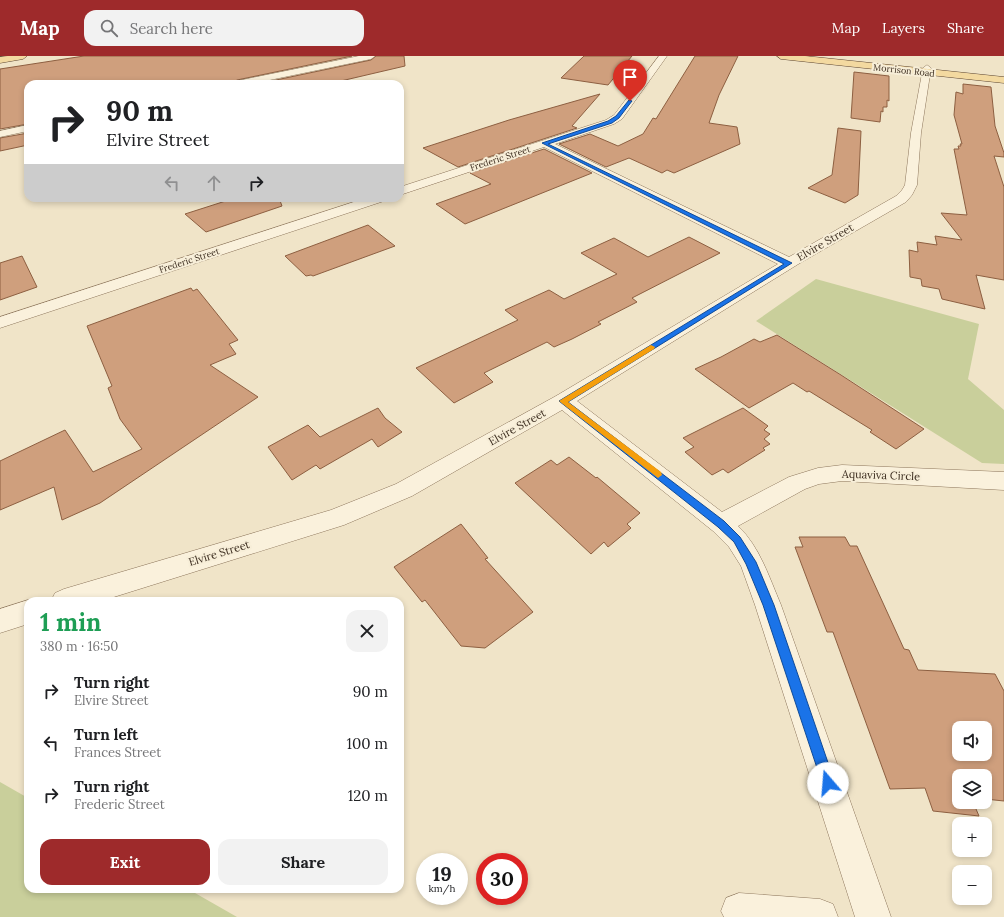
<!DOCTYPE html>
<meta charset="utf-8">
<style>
body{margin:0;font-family:Lora,serif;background:#f2f2f2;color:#202124;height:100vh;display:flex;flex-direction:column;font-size:15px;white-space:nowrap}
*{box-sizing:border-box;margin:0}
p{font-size:13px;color:#757577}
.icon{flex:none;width:22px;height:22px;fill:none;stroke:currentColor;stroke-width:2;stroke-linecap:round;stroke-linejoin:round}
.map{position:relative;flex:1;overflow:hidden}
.drawer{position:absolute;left:24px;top:541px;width:380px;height:296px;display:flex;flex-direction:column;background:#fff;border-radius:12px;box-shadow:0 2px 6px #0003}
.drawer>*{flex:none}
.banner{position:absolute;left:24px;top:24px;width:380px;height:122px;border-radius:12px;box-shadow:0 2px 6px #0003;background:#fff;color:#202124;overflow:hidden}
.controls{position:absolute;left:952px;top:665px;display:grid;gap:8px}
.controls a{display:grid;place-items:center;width:40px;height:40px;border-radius:8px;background:#fff;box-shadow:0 2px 6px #0003;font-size:20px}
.speed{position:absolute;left:416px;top:797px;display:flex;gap:8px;font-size:20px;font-weight:700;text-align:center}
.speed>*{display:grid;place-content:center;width:52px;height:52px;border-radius:50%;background:#fff;box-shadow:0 2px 6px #0003;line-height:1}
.speed small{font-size:10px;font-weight:400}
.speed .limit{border:6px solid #d22;background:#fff;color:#111}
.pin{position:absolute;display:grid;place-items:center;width:34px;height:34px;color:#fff;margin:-41px -17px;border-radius:50% 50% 50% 0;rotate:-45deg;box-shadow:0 0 4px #0007}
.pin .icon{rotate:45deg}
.me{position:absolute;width:44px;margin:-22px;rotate:342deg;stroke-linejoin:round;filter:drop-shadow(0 0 3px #0008)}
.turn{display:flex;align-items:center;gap:14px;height:84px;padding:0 16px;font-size:18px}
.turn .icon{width:52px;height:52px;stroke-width:2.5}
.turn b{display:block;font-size:28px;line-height:34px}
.lanes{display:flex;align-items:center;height:38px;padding:0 16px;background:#0003;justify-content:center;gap:20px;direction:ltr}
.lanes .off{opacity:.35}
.round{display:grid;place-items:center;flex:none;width:42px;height:42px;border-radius:12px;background:#f2f2f2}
.head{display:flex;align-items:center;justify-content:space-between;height:68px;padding:0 16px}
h1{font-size:24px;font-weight:800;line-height:30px;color:#1e9e55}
.cta{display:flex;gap:8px;margin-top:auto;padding:8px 16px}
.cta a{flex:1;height:46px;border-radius:12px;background:#9e2a2b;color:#fff;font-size:16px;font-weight:800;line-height:46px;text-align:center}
.cta a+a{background:#f2f2f2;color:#202124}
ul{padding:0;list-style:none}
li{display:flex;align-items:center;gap:12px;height:52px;padding:0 16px}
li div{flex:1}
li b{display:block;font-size:15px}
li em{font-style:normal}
header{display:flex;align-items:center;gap:24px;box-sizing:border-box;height:56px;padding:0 20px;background:#9e2a2b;color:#fff}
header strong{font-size:19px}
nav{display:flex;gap:22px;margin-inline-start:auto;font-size:14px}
.search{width:280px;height:36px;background:#f2f2f2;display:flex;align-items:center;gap:10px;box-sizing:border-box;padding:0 14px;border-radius:12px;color:#757577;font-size:15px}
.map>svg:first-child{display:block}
.green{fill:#c9cf9b}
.building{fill:#cf9f7d;stroke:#8d5f41;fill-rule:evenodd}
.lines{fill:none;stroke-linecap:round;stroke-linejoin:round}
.street-casing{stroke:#8d765c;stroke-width:1}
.primary-casing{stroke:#5b4430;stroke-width:1}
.street{fill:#faf1dc;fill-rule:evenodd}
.primary{fill:#f3d9a0;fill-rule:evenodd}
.route{fill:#1a73e8;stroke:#114b97}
.slow{fill:#f59e0b}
.labels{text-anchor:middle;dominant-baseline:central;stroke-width:4;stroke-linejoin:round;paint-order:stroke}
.far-street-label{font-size:9px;fill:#3d2e20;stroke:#f7eed8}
.street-label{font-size:11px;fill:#3d2e20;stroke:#f7eed8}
</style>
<header>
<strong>Map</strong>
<div class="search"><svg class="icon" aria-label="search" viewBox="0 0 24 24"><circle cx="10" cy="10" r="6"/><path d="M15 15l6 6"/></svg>Search here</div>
<nav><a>Map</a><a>Layers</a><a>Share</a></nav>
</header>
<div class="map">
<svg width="1004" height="861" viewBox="0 0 1004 861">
<rect width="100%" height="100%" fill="#f0e4c8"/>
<!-- green -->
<path class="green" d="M 816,223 L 979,268 L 968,323 L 1004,354 L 1004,408 L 982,407 L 756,265 Z
M 0,726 L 28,742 L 28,833 L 188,833 L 237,861 L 0,861 Z"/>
<!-- building -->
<path class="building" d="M 84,0 L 352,0 L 237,24 L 231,28 L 28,28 L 28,68 L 0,73 L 0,13 Z
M 376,0 L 404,0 L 405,10 L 328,28 L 257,28 L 371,4 Z
M 584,0 L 632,0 L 608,29 L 561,22 Z
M 695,0 L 738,0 L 719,39 L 709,67 L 737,71 L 740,88 L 674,117 L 667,114 L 662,117 L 629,102 L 606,111 L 559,88 L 590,78 L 618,90 L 643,78 L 653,62 L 656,63 Z
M 854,16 L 889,20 L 889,45 L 887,44 L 887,51 L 883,51 L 883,56 L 881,55 L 880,66 L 851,62 Z
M 963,28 L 991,31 L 995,70 L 1004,97 L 1004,101 L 994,100 L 1004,131 L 1004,224 L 976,219 L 985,253 L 942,243 L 939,233 L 922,230 L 921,223 L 910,221 L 909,194 L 918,196 L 917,186 L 937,189 L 935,180 L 962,184 L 941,157 L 967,159 L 954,93 L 959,93 L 958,90 L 961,90 L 960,88 L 962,88 L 954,59 L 956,36 L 963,38 Z
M 600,38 L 572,70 L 577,72 L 458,111 L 423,92 L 509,64 Z
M 838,72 L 861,75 L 858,139 L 845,147 L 808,132 L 832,119 Z
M 28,77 L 28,89 L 0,95 L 0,82 Z
M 544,93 L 592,117 L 465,168 L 436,148 L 491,128 L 470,117 Z
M 235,142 L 279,142 L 282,150 L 206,176 L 185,158 Z
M 368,169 L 395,190 L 313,220 L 311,219 L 306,220 L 285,200 Z
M 689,181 L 720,197 L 632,242 L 637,246 L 598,266 L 601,268 L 572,283 L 554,291 L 547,286 L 484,317 L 493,326 L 454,347 L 416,312 L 518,264 L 505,254 L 549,234 L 564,243 L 617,218 L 581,197 L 614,182 L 648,201 Z
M 22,200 L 37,231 L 0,244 L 0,207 Z
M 191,232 L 193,235 L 197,233 L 238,284 L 229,288 L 236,298 L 210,309 L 258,341 L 100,447 L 62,464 L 54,431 L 0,454 L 0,405 L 65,374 L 93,416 L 142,393 L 120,363 L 108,332 L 112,330 L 87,270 Z
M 777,279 L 841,319 L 924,373 L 896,393 L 870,376 L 872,374 L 809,335 L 807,336 L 793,327 L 749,352 L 695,313 L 721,301 L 754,283 L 760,286 Z
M 378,352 L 385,362 L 402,376 L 378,391 L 372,383 L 320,413 L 316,409 L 292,424 L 268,391 L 308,369 L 320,381 Z
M 743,352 L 768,370 L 764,374 L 770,378 L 764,383 L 770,388 L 763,392 L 765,394 L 728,417 L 723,413 L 712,419 L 685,396 L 694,391 L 683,382 Z
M 569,401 L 596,422 L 597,421 L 640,457 L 627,468 L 631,472 L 608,491 L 604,486 L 591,498 L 515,427 L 551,404 L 557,409 Z
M 461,468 L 488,502 L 485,503 L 533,556 L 485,592 L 461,590 L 425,544 L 422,546 L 394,511 Z
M 799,481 L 845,481 L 850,490 L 857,490 L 904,593 L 909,594 L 918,614 L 995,618 L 1004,635 L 1004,745 L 985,743 L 985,720 L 959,720 L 959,746 L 973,746 L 979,760 L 933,755 L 925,732 L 890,733 L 833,576 L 827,576 L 795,491 L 803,491 ZM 959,672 L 985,672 L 985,698 L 959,698 Z"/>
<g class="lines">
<defs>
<path id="street" d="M 359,0 L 375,0 L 371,3 L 250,28 L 232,28 L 237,25 Z
M 659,0 L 667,0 L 622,63 L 614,68 L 555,88 L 789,201 L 896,140 L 902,134 L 905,129 L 911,77 L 923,12 L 927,9 L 931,12 L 921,77 L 917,129 L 912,139 L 906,146 L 800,207 L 577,345 L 722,456 L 789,421 L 818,412 L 842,409 L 1004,416 L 1004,434 L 842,425 L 819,428 L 805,433 L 738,470 C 760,491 769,521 781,549 L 891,861 L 855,861 L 755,549 L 741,510 L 729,491 L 713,475 L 562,354 L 412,440 L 344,469 L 101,545 L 51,545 L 55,537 L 64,533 L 331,454 L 396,428 L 556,340 L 778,208 L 544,91 L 400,139 L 400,131 L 606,64 L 614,59 Z
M 28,69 L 28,75 L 0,81 L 0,75 Z
M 366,142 L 385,142 L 384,145 L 0,272 L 0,261 Z
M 28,544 L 31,545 L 28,545 L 28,568 L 0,577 L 0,553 Z
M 739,837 L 820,843 L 833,848 L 838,861 L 724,861 L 721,855 L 726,842 Z"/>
<path id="primary" d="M 8,0 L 27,0 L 23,3 L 0,7 L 0,1 Z
M 777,0 L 805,0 L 1004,21 L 1004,27 L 781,3 Z"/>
</defs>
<!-- street casing -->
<use href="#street" class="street-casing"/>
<!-- primary casing -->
<use href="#primary" class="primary-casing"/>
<!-- street -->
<use href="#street" class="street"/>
<!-- primary -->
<use href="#primary" class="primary"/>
</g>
<!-- route -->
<path class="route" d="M 629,44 L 632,45 L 619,62 L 612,67 L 548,88 L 792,207 L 568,346 L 724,465 L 740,481 L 756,506 L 774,549 L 835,727 L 833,732 L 828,734 L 824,732 L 822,727 L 763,549 L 746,508 L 734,486 L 718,471 L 559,345 L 784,208 L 542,87 L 608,65 L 616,60 Z"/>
<!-- slow -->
<path class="slow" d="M 651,289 L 655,291 L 654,293 L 568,346 L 661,416 L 662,419 L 658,422 L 559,345 Z"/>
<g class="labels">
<!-- far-street labels -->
<g class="far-street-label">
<text transform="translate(904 14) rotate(6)">Morrison Road</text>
<text transform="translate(500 102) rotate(-18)">Frederic Street</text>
<text transform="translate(189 204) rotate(-18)">Frederic Street</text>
</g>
<!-- street labels -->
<g class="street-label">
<text transform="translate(825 186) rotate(-30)">Elvire Street</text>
<text transform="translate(517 371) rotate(-29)">Elvire Street</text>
<text transform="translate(881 419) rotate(2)">Aquaviva Circle</text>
<text transform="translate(219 497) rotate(-17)">Elvire Street</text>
</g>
</g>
</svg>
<div class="controls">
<a><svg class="icon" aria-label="sound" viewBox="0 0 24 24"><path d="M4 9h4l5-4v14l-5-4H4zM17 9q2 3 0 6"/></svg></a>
<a><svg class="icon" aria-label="layers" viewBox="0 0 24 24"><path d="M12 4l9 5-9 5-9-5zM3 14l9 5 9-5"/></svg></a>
<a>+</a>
<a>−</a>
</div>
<div class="speed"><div>19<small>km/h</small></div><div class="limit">30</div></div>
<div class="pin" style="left:630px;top:45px;background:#d93025"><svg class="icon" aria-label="arrive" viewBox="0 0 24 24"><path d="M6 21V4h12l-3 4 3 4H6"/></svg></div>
<svg class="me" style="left:828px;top:727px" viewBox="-20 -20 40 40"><circle r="19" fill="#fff"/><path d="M0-13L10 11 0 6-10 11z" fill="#1a73e8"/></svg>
<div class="banner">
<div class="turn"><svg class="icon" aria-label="right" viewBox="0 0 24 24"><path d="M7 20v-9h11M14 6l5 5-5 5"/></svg><div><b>90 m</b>Elvire Street</div></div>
<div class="lanes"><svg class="icon off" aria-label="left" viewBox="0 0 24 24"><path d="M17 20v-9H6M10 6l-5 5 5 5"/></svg><svg class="icon off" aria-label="ahead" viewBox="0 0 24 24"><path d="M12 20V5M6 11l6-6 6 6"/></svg><svg class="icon" aria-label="right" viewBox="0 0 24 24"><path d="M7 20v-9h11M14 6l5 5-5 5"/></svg></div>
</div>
<section class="drawer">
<div class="head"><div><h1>1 min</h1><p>380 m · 16:50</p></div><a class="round"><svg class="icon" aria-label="close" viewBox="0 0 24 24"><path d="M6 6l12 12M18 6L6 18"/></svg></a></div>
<ul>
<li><svg class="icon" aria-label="right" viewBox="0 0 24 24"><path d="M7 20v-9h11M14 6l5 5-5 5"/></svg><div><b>Turn right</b><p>Elvire Street</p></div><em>90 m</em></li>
<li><svg class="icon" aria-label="left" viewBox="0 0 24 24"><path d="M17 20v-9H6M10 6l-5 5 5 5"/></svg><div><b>Turn left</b><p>Frances Street</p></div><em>100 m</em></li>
<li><svg class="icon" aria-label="right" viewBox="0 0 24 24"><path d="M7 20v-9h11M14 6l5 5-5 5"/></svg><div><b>Turn right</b><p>Frederic Street</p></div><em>120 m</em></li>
</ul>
<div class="cta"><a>Exit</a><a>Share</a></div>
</section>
</div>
